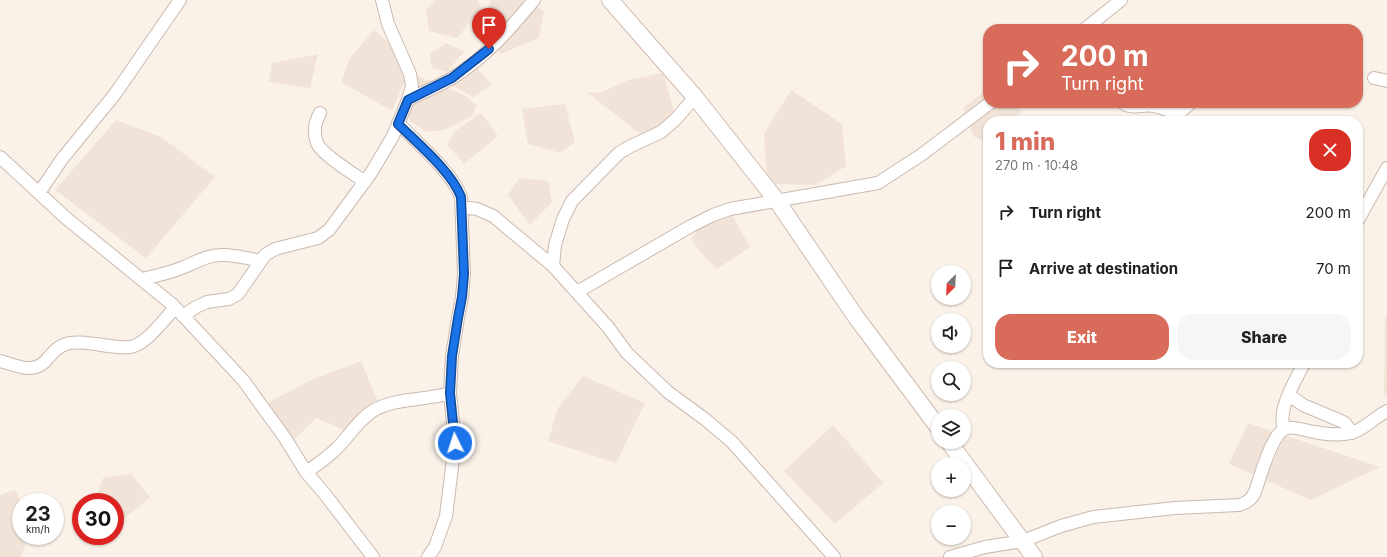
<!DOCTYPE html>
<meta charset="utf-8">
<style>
body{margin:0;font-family:Inter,sans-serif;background:#f6f6f6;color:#202124;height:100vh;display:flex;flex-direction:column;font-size:15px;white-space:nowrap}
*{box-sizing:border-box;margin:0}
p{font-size:13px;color:#757577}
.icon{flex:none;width:22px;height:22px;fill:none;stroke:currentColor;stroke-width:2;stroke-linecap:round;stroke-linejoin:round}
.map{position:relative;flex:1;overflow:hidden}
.drawer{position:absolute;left:983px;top:116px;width:380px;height:252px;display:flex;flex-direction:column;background:#fff;border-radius:16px;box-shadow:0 1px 3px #0004}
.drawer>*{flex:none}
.hud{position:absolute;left:983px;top:24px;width:380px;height:84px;border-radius:16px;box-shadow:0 1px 3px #0004;background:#d86b59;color:#fff;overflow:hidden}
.needle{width:26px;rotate:204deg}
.tools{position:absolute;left:931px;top:265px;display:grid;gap:8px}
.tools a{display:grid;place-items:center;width:40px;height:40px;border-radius:50%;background:#fff;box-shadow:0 1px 3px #0004;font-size:20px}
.speed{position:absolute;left:12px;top:493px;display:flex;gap:8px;font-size:20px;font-weight:700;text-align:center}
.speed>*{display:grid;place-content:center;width:52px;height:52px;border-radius:50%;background:#fff;box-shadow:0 1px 3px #0004;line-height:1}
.speed small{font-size:10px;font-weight:400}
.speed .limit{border:6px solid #d22;background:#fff;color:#111}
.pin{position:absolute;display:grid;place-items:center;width:34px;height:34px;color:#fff;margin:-41px -17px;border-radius:50% 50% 50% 0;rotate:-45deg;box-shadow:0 0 4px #0007}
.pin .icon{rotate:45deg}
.me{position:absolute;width:44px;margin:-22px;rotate:356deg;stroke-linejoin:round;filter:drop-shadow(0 0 3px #0008)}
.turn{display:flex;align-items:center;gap:14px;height:84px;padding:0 12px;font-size:18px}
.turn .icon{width:52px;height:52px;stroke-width:2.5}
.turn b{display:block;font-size:28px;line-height:34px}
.round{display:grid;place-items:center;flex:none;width:42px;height:42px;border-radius:16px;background:#f6f6f6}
.headline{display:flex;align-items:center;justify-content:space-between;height:68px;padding:0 12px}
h1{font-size:24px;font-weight:800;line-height:30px;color:#d86b59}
.button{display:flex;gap:8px;margin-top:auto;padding:8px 12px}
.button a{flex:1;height:46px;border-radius:16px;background:#d86b59;color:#fff;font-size:16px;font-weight:800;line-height:46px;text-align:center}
.button a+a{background:#f6f6f6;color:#202124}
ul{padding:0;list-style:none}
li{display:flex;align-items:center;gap:12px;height:56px;padding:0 12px}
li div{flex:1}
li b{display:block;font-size:15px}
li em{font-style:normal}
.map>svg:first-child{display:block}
.residential{fill:#f1e3d7}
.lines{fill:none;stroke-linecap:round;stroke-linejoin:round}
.street-casing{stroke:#ccb9af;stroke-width:14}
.secondary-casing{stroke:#d0bbb0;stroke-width:18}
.street{stroke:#fff;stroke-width:12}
.secondary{stroke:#fff;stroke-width:16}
.route-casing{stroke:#114b97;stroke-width:10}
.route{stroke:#1a73e8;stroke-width:7}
</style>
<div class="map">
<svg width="1387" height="557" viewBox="0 0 1387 557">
<rect width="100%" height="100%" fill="#faf2e8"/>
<!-- residential -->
<path class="residential" d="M 435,0 L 477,0 L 481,8 L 457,38 L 429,31 L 426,10 Z
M 491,0 L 525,0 L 544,11 L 539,38 L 501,54 L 480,28 Z
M 374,30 L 394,47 L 406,78 L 392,111 L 341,82 L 350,58 Z
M 447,43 L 464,52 L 447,72 L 432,68 L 430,53 Z
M 318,54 L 310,88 L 269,82 L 272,63 Z
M 471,62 L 492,84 L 473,97 L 442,80 Z
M 663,73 L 675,114 L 643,136 L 587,92 L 600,93 L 628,80 Z
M 419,77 L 465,95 L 477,106 L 471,117 L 445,130 L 427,132 L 409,120 L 409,97 Z
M 988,89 L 988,103 L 1014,103 L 1022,111 L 1015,121 L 988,121 L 988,142 L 974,137 L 963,108 Z
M 791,90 L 842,124 L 846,166 L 816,185 L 767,184 L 764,134 Z
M 565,104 L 575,142 L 561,153 L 528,144 L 522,109 Z
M 481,113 L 498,136 L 464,164 L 447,144 L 455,131 Z
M 116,120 L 161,137 L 215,177 L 146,258 L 55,190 Z
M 519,178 L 548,181 L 552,202 L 530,225 L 508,195 Z
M 732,215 L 750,247 L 717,269 L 702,254 L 691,239 L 699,228 Z
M 1385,317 L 1387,317 L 1387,395 L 1384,395 Z
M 361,361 L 382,412 L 356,435 L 316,418 L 294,440 L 268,403 L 311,380 Z
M 583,376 L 645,403 L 616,463 L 548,441 L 558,408 Z
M 1248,423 L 1380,467 L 1311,500 L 1229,464 Z
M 833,425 L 883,483 L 835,524 L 784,471 Z
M 131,474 L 150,497 L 124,519 L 115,517 L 115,502 L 95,502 L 103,478 Z
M 15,490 L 21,502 L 21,536 L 28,536 L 21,557 L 0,557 L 0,495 Z"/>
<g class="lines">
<defs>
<path id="street" d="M 1085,29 L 1121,0
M 1374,78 L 1387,81
M 408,100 C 423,92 439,86 452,78 C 485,58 510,29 534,0
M 1123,103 C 1133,110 1143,104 1153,106 C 1163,107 1171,114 1181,111 C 1184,109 1188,105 1191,103
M 320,113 C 315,122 313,132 317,143 C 321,154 354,174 365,182
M 398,123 C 417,143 452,172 461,197 L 464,274 L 462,297 L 458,318 L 452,356 L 450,393 L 455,443 L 446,516 L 435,547 L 428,557
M 0,157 L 66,218 L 173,305 L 243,380 L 285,438 L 306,472 L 324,493 L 373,557
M 39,193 L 62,159 L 115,94 L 180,0
M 462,207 L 477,209 L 493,216 L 553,266 L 608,327 L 627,353 L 668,392 L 706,420 L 732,442 L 834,557
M 1358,220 L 1387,168
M 553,266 L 555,245 L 563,219 L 572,201 L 619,153 L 629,147 L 661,132 L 675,120 L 695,97
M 142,279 C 156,276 170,273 184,267 C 196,262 207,255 222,255 C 235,255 248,258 261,261
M 577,292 L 691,226 L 713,215 L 730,209 L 878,183 L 921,155 L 990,103
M 183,316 L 196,307 L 207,302 L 229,299 L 238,294 L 265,255 L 275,249 L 318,238 L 329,230 L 371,173 L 393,136 L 408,100 L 412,86 L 410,74 L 388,24 L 382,0
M 0,361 C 19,366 35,376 49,357 C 53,352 60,346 66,344 C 74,341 88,343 96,344 C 107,346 119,348 130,347 C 146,345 164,319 175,308
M 1289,395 L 1303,405 L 1341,421 L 1345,423 L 1352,433
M 1284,429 C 1277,409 1295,382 1304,363
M 306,472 C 317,465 328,457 337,448 C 349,436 357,422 371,412 C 394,397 425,401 450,393
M 950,557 L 985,547 L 1023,541 L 1061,526 L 1093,517 L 1175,508 L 1239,505 C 1248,502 1251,500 1255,492 C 1260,478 1272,431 1287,428 C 1295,426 1306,431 1314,432 C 1326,434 1339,436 1351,433 C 1362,431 1375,417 1387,411"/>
<path id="secondary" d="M 610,0 L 695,97 L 777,201 L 856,317 L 938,427
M 949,442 L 1034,557"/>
</defs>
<!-- street casing -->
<use href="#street" class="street-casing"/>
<!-- secondary casing -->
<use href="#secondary" class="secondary-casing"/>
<!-- street -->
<use href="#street" class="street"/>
<!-- secondary -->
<use href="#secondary" class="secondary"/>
</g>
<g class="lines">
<defs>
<path id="route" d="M 455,443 L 450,393 L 452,356 L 458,318 L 462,297 L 464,274 L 461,197 C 452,172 417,143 398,124 L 408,100 L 452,78 L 489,49"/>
</defs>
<!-- route casing -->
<use href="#route" class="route-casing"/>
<!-- route -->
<use href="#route" class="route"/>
</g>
</svg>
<div class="tools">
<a><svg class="needle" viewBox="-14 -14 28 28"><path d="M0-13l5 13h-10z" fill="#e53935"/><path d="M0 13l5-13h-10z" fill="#757577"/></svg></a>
<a><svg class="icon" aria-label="sound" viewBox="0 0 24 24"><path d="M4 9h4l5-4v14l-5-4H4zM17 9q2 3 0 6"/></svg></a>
<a><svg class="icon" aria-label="search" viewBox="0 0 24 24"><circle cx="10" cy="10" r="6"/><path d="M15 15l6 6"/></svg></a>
<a><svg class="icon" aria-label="layers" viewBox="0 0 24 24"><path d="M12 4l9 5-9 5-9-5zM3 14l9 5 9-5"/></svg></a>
<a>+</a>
<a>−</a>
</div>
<div class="speed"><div>23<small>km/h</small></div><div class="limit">30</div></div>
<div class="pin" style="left:489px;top:49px;background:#d93025"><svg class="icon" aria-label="arrive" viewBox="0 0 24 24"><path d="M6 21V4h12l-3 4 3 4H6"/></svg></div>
<svg class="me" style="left:455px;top:443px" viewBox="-20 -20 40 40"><circle r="17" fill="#1a73e8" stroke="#fff" stroke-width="3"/><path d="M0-11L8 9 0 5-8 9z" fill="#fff"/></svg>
<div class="hud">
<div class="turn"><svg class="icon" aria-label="right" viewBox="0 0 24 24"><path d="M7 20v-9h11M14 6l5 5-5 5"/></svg><div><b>200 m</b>Turn right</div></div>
</div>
<section class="drawer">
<div class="headline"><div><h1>1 min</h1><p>270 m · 10:48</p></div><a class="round" style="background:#d93025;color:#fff"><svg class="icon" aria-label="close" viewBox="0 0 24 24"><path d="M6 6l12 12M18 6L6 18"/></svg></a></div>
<ul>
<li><svg class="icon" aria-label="right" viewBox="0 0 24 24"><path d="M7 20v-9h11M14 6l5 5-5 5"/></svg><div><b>Turn right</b></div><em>200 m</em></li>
<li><svg class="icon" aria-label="arrive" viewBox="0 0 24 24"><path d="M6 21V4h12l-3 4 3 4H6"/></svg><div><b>Arrive at destination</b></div><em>70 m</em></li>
</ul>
<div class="button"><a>Exit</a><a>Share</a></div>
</section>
</div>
